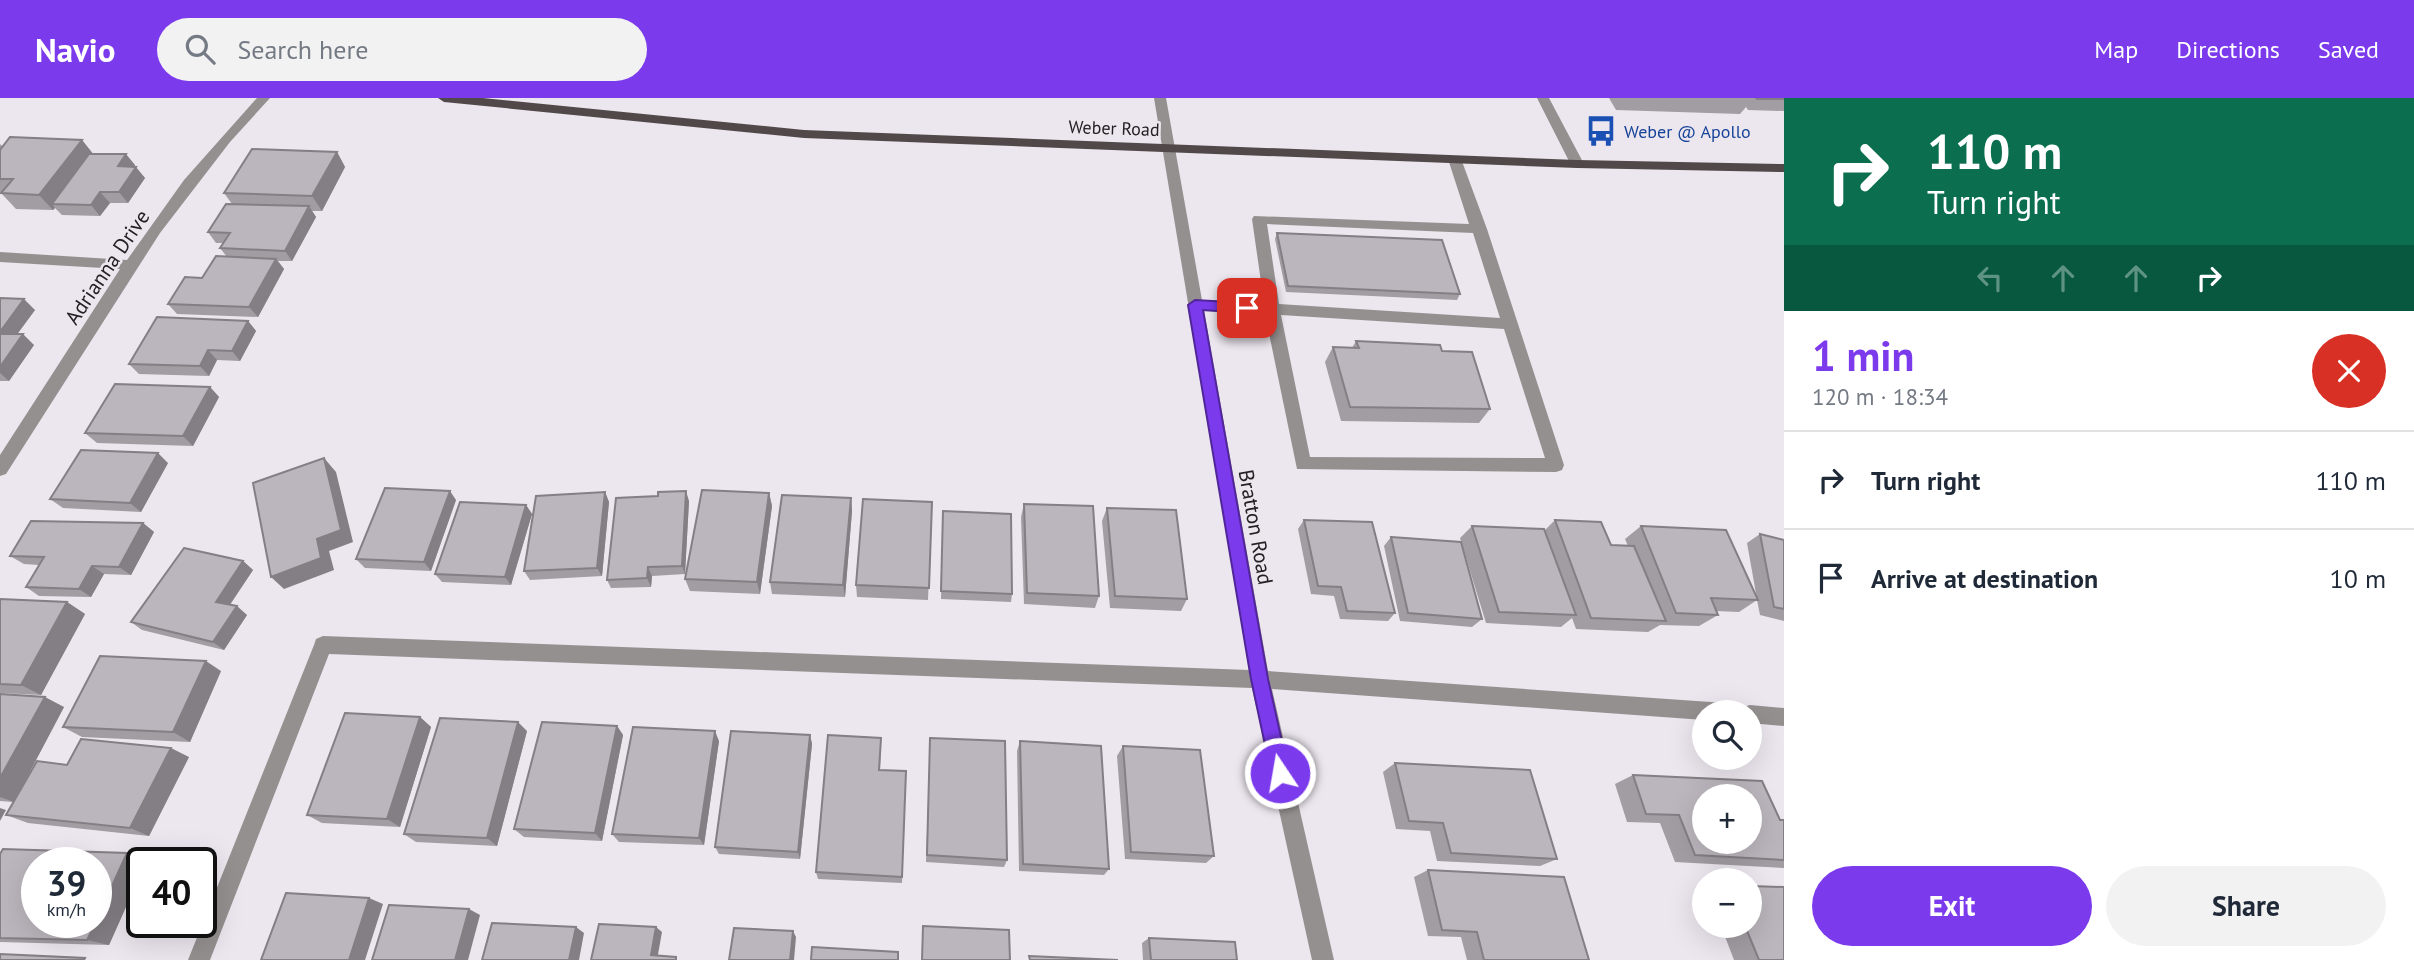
<!DOCTYPE html>
<meta charset="utf-8">
<style>
body{margin:0;font-family:"PT Sans",sans-serif;background:#f2f2f3;color:#1f2937;height:100vh;display:flex;flex-direction:column;font-size:26px;white-space:nowrap}
*{box-sizing:border-box;margin:0}
p{font-size:23px;color:#747a83}
.icon{flex:none;width:38px;height:38px;fill:none;stroke:currentColor;stroke-width:2;stroke-linecap:round;stroke-linejoin:round}
.map{position:relative;flex:1;overflow:hidden}
.side{display:flex;flex-direction:column;background:#fff;width:630px}
.side>*{flex:none}
.hud{background:#0b6e4f;color:#fff;overflow:hidden}
.buttons{position:absolute;left:1692px;top:602px;display:grid;gap:14px}
.buttons a{display:grid;place-items:center;width:70px;height:70px;border-radius:50%;background:#fff;box-shadow:0 7px 28px #0002;font-size:35px}
.speed{position:absolute;left:21px;top:749px;display:flex;gap:14px;font-size:35px;font-weight:700;text-align:center}
.speed>*{display:grid;place-content:center;width:91px;height:91px;border-radius:50%;background:#fff;box-shadow:0 7px 28px #0002;line-height:1}
.speed small{font-size:18px;font-weight:400}
.speed .limit{border:4px solid #111;border-radius:10px;background:#fff;color:#111}
.pin{position:absolute;display:grid;place-items:center;width:60px;height:60px;color:#fff;margin:-30px;border-radius:14px;box-shadow:0 4px 10px #0006}
.me{position:absolute;width:77px;margin:-38px;rotate:348deg;stroke-linejoin:round;filter:drop-shadow(0 0 5px #0008)}
.turn{display:flex;align-items:center;gap:24px;height:147px;padding:0 28px;font-size:32px}
.turn .icon{width:91px;height:91px;stroke-width:2.5}
.turn b{display:block;font-size:49px;line-height:60px}
.lanes{display:flex;align-items:center;height:66px;padding:0 28px;background:#0003;justify-content:center;gap:35px;direction:ltr}
.lanes .off{opacity:.35}
.round{display:grid;place-items:center;flex:none;width:74px;height:74px;border-radius:37px;background:#f2f2f3}
.headline{display:flex;align-items:center;justify-content:space-between;height:119px;padding:0 28px}
h1{font-size:42px;font-weight:800;line-height:52px;color:#7c3aed}
.action{display:flex;gap:14px;margin-top:auto;padding:14px 28px}
.action a{flex:1;height:80px;border-radius:42px;background:#7c3aed;color:#fff;font-size:28px;font-weight:800;line-height:80px;text-align:center}
.action a+a{background:#f2f2f3;color:#1f2937}
ul{padding:0;list-style:none}
li{display:flex;align-items:center;gap:21px;height:98px;padding:0 28px;border-top:2px solid #e0e1e3}
li div{flex:1}
li b{display:block;font-size:26px}
li em{font-style:normal}
header{display:flex;align-items:center;gap:42px;box-sizing:border-box;height:98px;padding:0 35px;background:#7c3aed;color:#fff}
header strong{font-size:33px}
nav{display:flex;gap:38px;margin-inline-start:auto;font-size:24px}
.search{width:490px;height:63px;background:#f2f2f3;display:flex;align-items:center;gap:18px;box-sizing:border-box;padding:0 24px;border-radius:38px;color:#747a83;font-size:26px}
main{display:flex;flex:1;min-height:0}
.map>svg:first-child{display:block}
.lines{fill:none;stroke-linecap:round;stroke-linejoin:round}
.minor{fill:#959090;fill-rule:evenodd}
.major{fill:#514949;fill-rule:evenodd}
.wall{fill:#a19da3}
.shaded-wall{fill:#837f84}
.building{fill:#bbb6bd;stroke:#837f84;stroke-width:2;fill-rule:evenodd}
.route{fill:#7c3aed;stroke:#51269a;stroke-width:2}
.labels{text-anchor:middle;dominant-baseline:central;stroke-width:5;stroke-linejoin:round;paint-order:stroke}
.far-street-label{font-size:18px;fill:#232123;stroke:#ece6ee}
.far-transit-label{font-size:18px;fill:#164399;stroke:#ece6ee;text-anchor:start}
.street-label{font-size:21px;fill:#232123;stroke:#ece6ee}
</style>
<header>
<strong>Navio</strong>
<div class="search"><svg class="icon" aria-label="search" viewBox="0 0 24 24"><circle cx="10" cy="10" r="6"/><path d="M15 15l6 6"/></svg>Search here</div>
<nav><a>Map</a><a>Directions</a><a>Saved</a></nav>
</header>
<main>
<div class="map">
<svg width="1784" height="862" viewBox="0 0 1784 862">
<rect width="100%" height="100%" fill="#ece6ee"/>
<g class="lines">
<!-- minor -->
<path class="minor" d="M 257,0 L 270,0 L 230,44 L 160,135 L 6,376 L 0,378 L 0,357 L 120,171 L 0,164 L 0,154 L 127,162 L 184,82 Z
M 1154,0 L 1166,0 L 1202,202 L 1264,205 L 1252,121 L 1254,118 L 1469,126 L 1448,61 L 1450,58 L 1460,58 L 1487,131 L 1564,367 L 1562,372 L 1556,374 L 1297,371 L 1265,216 L 1204,213 L 1268,573 L 1725,605 L 1732,607 L 1735,614 L 1704,614 L 1704,622 L 1272,591 L 1334,862 L 1312,862 L 1252,590 L 329,556 L 210,862 L 188,862 L 314,547 L 316,541 L 323,538 L 1249,572 ZM 1267,126 L 1473,135 L 1500,220 L 1279,206 ZM 1281,217 L 1504,231 L 1545,360 L 1310,359 Z
M 1537,0 L 1549,0 L 1584,66 L 1582,69 L 1572,69 Z
M 1750,607 L 1784,610 L 1784,628 L 1750,625 L 1750,614 L 1741,614 L 1743,609 Z"/>
<!-- major -->
<path class="major" d="M 438,0 L 483,0 L 804,32 L 1577,62 L 1784,66 L 1784,74 L 1577,70 L 804,40 L 444,4 Z"/>
</g>
<!-- wall -->
<path class="wall" d="M 1609,0 L 1784,0 L 1784,13 L 1748,12 L 1746,9 L 1740,16 L 1616,12 Z
M 82,42 L 93,56 L 135,67 L 134,69 L 145,80 L 128,105 L 110,105 L 100,118 L 62,117 L 55,110 L 53,112 L 16,111 L 2,96 L 0,96 L 0,46 L 3,49 Z
M 337,54 L 345,69 L 322,113 L 312,113 L 316,119 L 292,163 L 278,163 L 284,171 L 258,219 L 177,216 L 168,206 L 202,180 L 227,159 L 220,150 L 223,145 L 216,145 L 208,134 L 232,106 L 224,95 Z
M 1277,135 L 1460,196 L 1457,202 L 1286,194 L 1275,141 Z
M 0,200 L 35,212 L 17,236 L 34,247 L 9,283 L 0,283 Z
M 248,223 L 256,233 L 240,263 L 217,262 L 209,278 L 139,276 L 129,266 Z
M 1356,243 L 1490,311 L 1479,325 L 1341,323 L 1325,264 L 1333,249 L 1352,250 Z
M 210,289 L 219,299 L 193,348 L 97,345 L 85,335 Z
M 168,365 L 141,414 L 63,410 L 50,401 Z
M 605,394 L 609,404 L 602,478 L 530,482 L 524,473 Z
M 769,395 L 772,408 L 760,496 L 690,493 L 685,481 Z
M 851,400 L 852,413 L 845,499 L 772,496 L 770,484 Z
M 456,402 L 431,473 L 365,470 L 356,461 Z
M 689,403 L 685,476 L 652,478 L 651,489 L 611,490 L 607,482 Z
M 932,404 L 928,502 L 857,499 L 856,487 Z
M 1024,406 L 1099,498 L 1095,510 L 1024,506 L 1021,419 Z
M 526,407 L 532,416 L 511,487 L 442,484 L 435,476 Z
M 1107,410 L 1187,501 L 1181,513 L 1110,510 L 1102,423 Z
M 943,422 L 1012,496 L 1011,504 L 941,501 Z
M 1304,422 L 1395,515 L 1388,523 L 1340,521 L 1334,498 L 1311,496 L 1298,431 Z
M 1555,422 L 1611,447 L 1628,448 L 1625,441 L 1641,428 L 1757,501 L 1747,445 L 1760,436 L 1784,442 L 1784,523 L 1760,517 L 1757,502 L 1739,514 L 1716,513 L 1718,517 L 1699,528 L 1660,527 L 1648,534 L 1576,531 L 1572,520 L 1561,529 L 1486,525 L 1460,440 L 1472,428 L 1545,432 Z
M 143,425 L 154,434 L 131,477 L 104,476 L 91,499 L 39,498 L 26,489 L 39,467 L 24,466 L 10,458 Z
M 1391,439 L 1482,521 L 1472,529 L 1400,523 L 1384,448 Z
M 243,463 L 253,472 L 230,507 L 247,517 L 224,552 L 142,532 L 131,524 Z
M 0,501 L 67,504 L 85,516 L 41,597 L 0,595 Z
M 221,573 L 190,644 L 82,639 L 63,629 Z
M 0,596 L 64,609 L 15,701 L 67,667 L 189,659 L 149,738 L 28,725 L 6,717 L 13,704 L 0,703 Z
M 420,619 L 431,629 L 400,729 L 322,725 L 307,717 Z
M 617,628 L 623,637 L 602,743 L 524,739 L 514,731 Z
M 527,633 L 497,748 L 416,744 L 404,736 Z
M 810,637 L 812,646 L 800,761 L 719,756 L 715,749 Z
M 930,640 L 1007,762 L 1004,769 L 926,764 Z
M 719,643 L 704,747 L 619,744 L 612,736 Z
M 1020,643 L 1109,771 L 1104,777 L 1019,773 L 1017,653 Z
M 1123,648 L 1214,758 L 1206,765 L 1125,761 L 1117,658 Z
M 881,649 L 880,672 L 906,673 L 902,785 L 818,781 L 816,774 Z
M 1395,665 L 1557,761 L 1540,768 L 1437,763 L 1430,733 L 1396,731 L 1383,674 Z
M 1633,677 L 1780,722 L 1784,722 L 1784,770 L 1675,764 L 1660,725 L 1627,724 L 1615,686 Z
M 127,755 L 147,762 L 145,765 L 142,765 L 142,773 L 109,847 L 0,844 L 0,756 Z
M 1428,772 L 1589,862 L 1467,862 L 1461,839 L 1428,838 L 1414,779 Z
M 1721,828 L 1750,828 L 1784,862 L 1734,862 Z
M 1149,840 L 1237,862 L 1143,862 L 1142,845 Z"/>
<!-- shaded-wall -->
<path class="shaded-wall" d="M 82,42 L 94,57 L 52,106 L 55,110 L 53,112 L 39,97 Z
M 337,54 L 345,69 L 322,113 L 312,98 Z
M 126,56 L 135,67 L 126,79 L 118,68 Z
M 136,69 L 145,80 L 128,105 L 119,94 Z
M 100,94 L 110,105 L 100,118 L 91,107 Z
M 309,108 L 316,119 L 292,163 L 285,153 Z
M 276,161 L 284,171 L 258,219 L 249,209 Z
M 24,201 L 35,212 L 10,246 L 0,237 L 0,234 Z
M 248,223 L 256,233 L 240,263 L 232,253 Z
M 23,236 L 34,247 L 9,283 L 0,275 L 0,269 Z
M 208,252 L 217,262 L 209,278 L 200,268 Z
M 210,289 L 219,299 L 193,348 L 183,338 Z
M 158,355 L 168,365 L 141,414 L 130,405 Z
M 324,360 L 336,374 L 353,444 L 329,453 L 334,472 L 284,491 L 271,479 L 317,441 Z
M 450,393 L 456,402 L 431,473 L 424,464 Z
M 686,393 L 689,403 L 685,476 L 682,468 Z
M 605,394 L 609,404 L 602,478 L 597,470 Z
M 769,395 L 772,408 L 760,496 L 757,484 Z
M 851,400 L 852,413 L 845,499 L 843,487 Z
M 526,407 L 532,416 L 511,487 L 505,479 Z
M 143,425 L 154,434 L 131,477 L 119,469 Z
M 243,463 L 253,472 L 226,512 L 216,504 Z
M 92,468 L 104,476 L 91,499 L 79,491 Z
M 648,469 L 652,478 L 651,489 L 647,480 Z
M 67,504 L 85,516 L 41,597 L 21,587 Z
M 237,508 L 247,517 L 224,552 L 213,544 Z
M 206,563 L 221,573 L 190,644 L 173,634 Z
M 45,599 L 64,609 L 14,704 L 0,699 L 0,680 Z
M 420,619 L 431,629 L 400,729 L 387,721 Z
M 518,624 L 527,633 L 497,748 L 487,740 Z
M 617,628 L 623,637 L 602,743 L 595,735 Z
M 715,633 L 719,643 L 704,747 L 699,740 Z
M 810,637 L 812,646 L 800,761 L 798,754 Z
M 171,650 L 189,659 L 149,738 L 130,730 Z
M 0,710 L 6,712 L 0,723 Z
M 127,755 L 147,762 L 145,765 L 142,765 L 142,773 L 109,847 L 87,842 Z
M 369,800 L 383,806 L 365,862 L 349,862 Z
M 469,811 L 480,817 L 468,862 L 455,862 Z
M 576,829 L 584,835 L 579,862 L 569,862 Z
M 656,829 L 662,834 L 657,862 L 651,857 Z
M 793,833 L 796,839 L 794,862 L 790,862 Z"/>
<!-- building -->
<path class="building" d="M 1756,0 L 1784,0 L 1784,1 L 1757,1 Z
M 10,39 L 82,42 L 39,97 L 1,95 L 13,81 L 0,81 L 0,52 Z
M 252,51 L 337,54 L 312,98 L 224,95 Z
M 89,56 L 126,56 L 118,68 L 136,69 L 119,94 L 100,94 L 91,107 L 52,106 Z
M 226,106 L 309,108 L 285,153 L 220,150 L 230,135 L 208,134 Z
M 1277,135 L 1442,142 L 1460,196 L 1288,188 Z
M 216,158 L 276,161 L 249,209 L 168,206 L 185,179 L 202,180 Z
M 0,200 L 24,201 L 0,234 Z
M 157,219 L 248,223 L 232,253 L 208,252 L 200,268 L 129,266 Z
M 0,236 L 23,236 L 0,269 Z
M 1356,243 L 1440,247 L 1442,253 L 1472,254 L 1490,311 L 1350,309 L 1333,249 L 1359,250 Z
M 115,286 L 210,289 L 183,338 L 85,335 Z
M 81,352 L 158,355 L 130,405 L 50,401 Z
M 324,360 L 341,432 L 317,441 L 321,460 L 271,479 L 253,385 Z
M 385,390 L 450,393 L 424,464 L 356,461 Z
M 702,392 L 769,395 L 757,484 L 685,481 Z
M 686,393 L 682,468 L 648,469 L 647,480 L 607,482 L 616,400 L 658,398 L 658,394 Z
M 605,394 L 597,470 L 524,473 L 536,398 Z
M 782,397 L 851,400 L 843,487 L 770,484 Z
M 863,401 L 932,404 L 929,490 L 856,487 Z
M 460,404 L 526,407 L 505,479 L 435,476 Z
M 1024,406 L 1093,408 L 1099,498 L 1027,495 Z
M 1107,410 L 1176,412 L 1187,501 L 1115,498 Z
M 943,413 L 1011,416 L 1012,496 L 941,493 Z
M 1304,422 L 1372,424 L 1395,515 L 1347,513 L 1341,489 L 1318,488 Z
M 1555,422 L 1601,424 L 1611,447 L 1634,448 L 1666,523 L 1591,520 Z
M 31,423 L 143,425 L 119,469 L 92,468 L 79,491 L 26,489 L 44,459 L 10,458 Z
M 1472,428 L 1544,431 L 1576,517 L 1499,514 Z
M 1641,428 L 1726,432 L 1758,502 L 1711,500 L 1718,517 L 1676,515 Z
M 1760,436 L 1784,442 L 1784,511 L 1774,509 Z
M 1391,439 L 1461,444 L 1482,521 L 1408,515 Z
M 184,450 L 243,463 L 216,504 L 237,508 L 213,544 L 131,524 Z
M 0,501 L 67,504 L 21,587 L 0,586 Z
M 100,558 L 206,563 L 173,634 L 63,629 Z
M 0,596 L 45,599 L 0,680 Z
M 345,615 L 420,619 L 387,721 L 307,717 Z
M 440,620 L 518,624 L 487,740 L 404,736 Z
M 542,624 L 617,628 L 595,735 L 514,731 Z
M 633,629 L 715,633 L 699,740 L 612,736 Z
M 731,633 L 810,637 L 798,754 L 715,749 Z
M 828,637 L 881,640 L 879,672 L 906,673 L 902,779 L 816,774 Z
M 930,640 L 1005,643 L 1007,762 L 927,757 Z
M 81,641 L 171,650 L 130,730 L 6,717 L 37,663 L 67,667 Z
M 1020,643 L 1101,648 L 1109,771 L 1023,766 Z
M 1123,648 L 1200,652 L 1214,758 L 1131,754 Z
M 1395,665 L 1530,672 L 1557,761 L 1451,755 L 1443,725 L 1409,723 Z
M 1633,677 L 1762,683 L 1780,722 L 1784,722 L 1784,762 L 1695,757 L 1679,717 L 1646,716 ZM 1704,698 L 1750,698 L 1750,744 L 1704,744 Z
M 3,751 L 127,755 L 96,823 L 96,765 L 37,765 L 37,824 L 96,824 L 87,842 L 0,840 L 0,756 Z
M 1428,772 L 1564,779 L 1589,862 L 1484,862 L 1477,834 L 1442,832 Z
M 1750,788 L 1784,789 L 1784,862 L 1759,862 L 1745,828 L 1750,828 Z
M 286,795 L 369,800 L 349,862 L 261,862 Z
M 389,807 L 469,811 L 455,862 L 372,862 Z
M 492,825 L 576,829 L 569,862 L 482,862 Z
M 599,826 L 656,829 L 651,857 L 676,859 L 676,862 L 591,862 Z
M 923,828 L 1009,832 L 1010,862 L 922,862 Z
M 734,830 L 793,833 L 790,862 L 729,862 Z
M 1149,840 L 1235,844 L 1237,862 L 1151,862 Z
M 812,849 L 898,854 L 898,862 L 811,862 Z
M 0,856 L 85,860 L 84,862 L 0,862 Z
M 1029,858 L 1118,862 L 1030,862 Z"/>
<!-- route -->
<path class="route" d="M 1195,202 L 1247,205 L 1253,210 L 1247,215 L 1203,212 L 1268,581 L 1289,675 L 1286,681 L 1280,684 L 1273,681 L 1271,675 L 1251,581 L 1188,207 Z"/>
<!-- icons -->
<defs>
<symbol id="bus-bare" viewBox="-9 -9 18 18"><path d="M-5-6H5V4H4V6H2V4H-2V6H-4V4H-5ZM-3.5-4V0h7V-4ZM-3.5 1.2v1.5H-2V1.2ZM2 1.2v1.5H3.5V1.2Z" fill="#1a4fb4" stroke="#ece6ee" stroke-width="2.5" paint-order="stroke"/></symbol>
</defs>
<g fill-rule="evenodd">
<use href="#bus-bare" x="1579" y="11" width="44" height="44"/>
</g>
<g class="labels">
<!-- far-street labels -->
<g class="far-street-label">
<text transform="translate(1114 30) rotate(2)">Weber Road</text>
</g>
<!-- far-transit labels -->
<g class="far-transit-label">
<text x="1624" y="33">Weber @ Apollo</text>
</g>
<!-- street labels -->
<g class="street-label">
<text transform="translate(107 169) rotate(-56)">Adrianna Drive</text>
<text transform="translate(1256 429) rotate(80)">Bratton Road</text>
</g>
</g>
</svg>
<div class="buttons">
<a><svg class="icon" aria-label="search" viewBox="0 0 24 24"><circle cx="10" cy="10" r="6"/><path d="M15 15l6 6"/></svg></a>
<a>+</a>
<a>−</a>
</div>
<div class="speed"><div>39<small>km/h</small></div><div class="limit">40</div></div>
<div class="pin" style="left:1247px;top:210px;background:#d93025"><svg class="icon" aria-label="arrive" viewBox="0 0 24 24"><path d="M6 21V4h12l-3 4 3 4H6"/></svg></div>
<svg class="me" style="left:1280px;top:675px" viewBox="-20 -20 40 40"><circle r="17" fill="#7c3aed" stroke="#fff" stroke-width="3"/><path d="M0-11L8 9 0 5-8 9z" fill="#fff"/></svg>
</div>
<section class="side">
<div class="hud">
<div class="turn"><svg class="icon" aria-label="right" viewBox="0 0 24 24"><path d="M7 20v-9h11M14 6l5 5-5 5"/></svg><div><b>110 m</b>Turn right</div></div>
<div class="lanes"><svg class="icon off" aria-label="left" viewBox="0 0 24 24"><path d="M17 20v-9H6M10 6l-5 5 5 5"/></svg><svg class="icon off" aria-label="ahead" viewBox="0 0 24 24"><path d="M12 20V5M6 11l6-6 6 6"/></svg><svg class="icon off" aria-label="ahead" viewBox="0 0 24 24"><path d="M12 20V5M6 11l6-6 6 6"/></svg><svg class="icon" aria-label="right" viewBox="0 0 24 24"><path d="M7 20v-9h11M14 6l5 5-5 5"/></svg></div>
</div>
<div class="headline"><div><h1>1 min</h1><p>120 m · 18:34</p></div><a class="round" style="background:#d93025;color:#fff"><svg class="icon" aria-label="close" viewBox="0 0 24 24"><path d="M6 6l12 12M18 6L6 18"/></svg></a></div>
<ul>
<li><svg class="icon" aria-label="right" viewBox="0 0 24 24"><path d="M7 20v-9h11M14 6l5 5-5 5"/></svg><div><b>Turn right</b></div><em>110 m</em></li>
<li><svg class="icon" aria-label="arrive" viewBox="0 0 24 24"><path d="M6 21V4h12l-3 4 3 4H6"/></svg><div><b>Arrive at destination</b></div><em>10 m</em></li>
</ul>
<div class="action"><a>Exit</a><a>Share</a></div>
</section>
</main>
